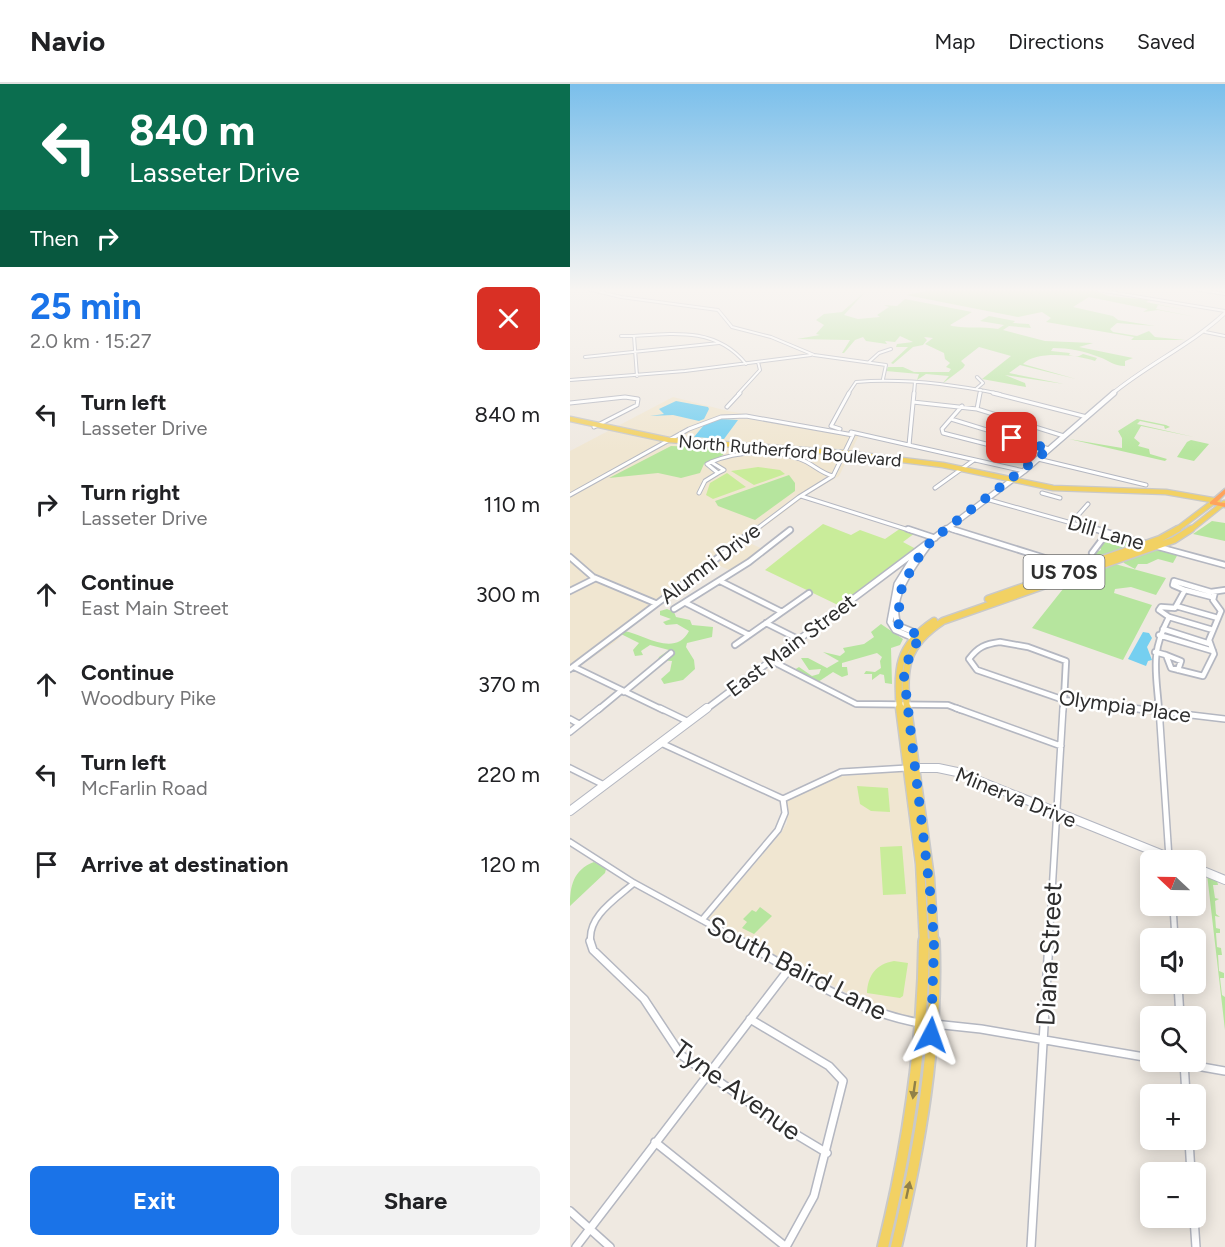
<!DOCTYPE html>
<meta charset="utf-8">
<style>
body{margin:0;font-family:Figtree,sans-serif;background:#f2f2f2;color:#202124;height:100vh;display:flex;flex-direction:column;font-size:22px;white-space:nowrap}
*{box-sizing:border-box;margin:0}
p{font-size:20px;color:#757577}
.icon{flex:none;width:33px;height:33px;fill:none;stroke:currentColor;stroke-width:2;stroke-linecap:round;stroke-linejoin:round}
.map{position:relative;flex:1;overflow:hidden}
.sheet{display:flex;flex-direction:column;background:#fff;width:570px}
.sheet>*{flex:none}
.banner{background:#0b6e4f;color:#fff;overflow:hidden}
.needle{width:39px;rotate:292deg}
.controls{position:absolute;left:570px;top:766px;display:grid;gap:12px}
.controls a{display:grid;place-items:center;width:66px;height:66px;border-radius:9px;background:#fff;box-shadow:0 3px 15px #0003;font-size:30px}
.pin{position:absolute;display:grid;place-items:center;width:51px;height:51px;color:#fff;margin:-26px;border-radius:12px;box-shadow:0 3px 9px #0006}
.me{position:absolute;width:66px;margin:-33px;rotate:4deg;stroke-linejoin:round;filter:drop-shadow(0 0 4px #0008)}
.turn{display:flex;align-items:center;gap:21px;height:126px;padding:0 30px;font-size:27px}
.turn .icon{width:78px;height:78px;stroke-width:2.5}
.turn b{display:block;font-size:42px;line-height:51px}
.then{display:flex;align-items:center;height:57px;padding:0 30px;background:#0003;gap:12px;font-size:22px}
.round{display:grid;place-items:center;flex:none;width:63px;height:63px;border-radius:9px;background:#f2f2f2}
.overview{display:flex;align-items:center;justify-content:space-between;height:102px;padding:0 30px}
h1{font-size:36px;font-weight:700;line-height:45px;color:#1a73e8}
.primary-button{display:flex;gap:12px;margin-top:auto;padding:12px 30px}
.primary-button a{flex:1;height:69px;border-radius:9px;background:#1a73e8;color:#fff;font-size:24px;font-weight:700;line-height:69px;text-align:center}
.primary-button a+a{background:#f2f2f2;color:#202124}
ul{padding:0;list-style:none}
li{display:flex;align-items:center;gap:18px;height:90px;padding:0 30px}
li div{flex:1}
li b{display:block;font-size:22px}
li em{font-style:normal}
header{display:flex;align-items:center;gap:36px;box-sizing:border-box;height:84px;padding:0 30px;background:#fff;border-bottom:2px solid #e0e0e0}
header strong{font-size:28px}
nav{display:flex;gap:33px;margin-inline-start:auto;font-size:21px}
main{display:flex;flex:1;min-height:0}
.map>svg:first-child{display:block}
.education{fill:#f0e6d1}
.green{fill:#b6e59e}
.pitch{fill:#c9ec9a}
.water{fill:#75cff0}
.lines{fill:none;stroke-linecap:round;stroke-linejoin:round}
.street-far4-casing{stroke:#b4b7c1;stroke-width:4}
.street-far3-casing{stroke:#b4b7c1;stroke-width:5}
.street-far2-casing{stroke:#b4b7c1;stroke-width:8}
.street-far1-casing{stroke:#b4b7c1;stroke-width:8}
.street-casing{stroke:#b4b7c1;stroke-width:10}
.secondary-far3-casing{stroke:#b4b7c1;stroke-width:4.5}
.secondary-far2-casing{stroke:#b4b7c1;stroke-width:7}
.secondary-far1-casing{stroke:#b4b7c1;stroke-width:8}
.secondary-casing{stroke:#b4b7c1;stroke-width:10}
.primary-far3-casing{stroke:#c9c9c9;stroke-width:7}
.primary-far2-casing{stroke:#c9c9c9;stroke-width:9}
.primary-far1-casing{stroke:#c9c9c9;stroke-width:11}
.primary-casing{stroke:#c9c9c9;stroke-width:14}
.highway-casing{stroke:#c9c9c9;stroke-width:3}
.street-far4{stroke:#fff;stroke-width:2}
.street-far3{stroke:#fff;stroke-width:3}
.street-far2{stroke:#fff;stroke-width:4.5}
.street-far1{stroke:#fff;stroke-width:5}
.street{stroke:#fff;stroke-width:7}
.secondary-far3{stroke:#fff;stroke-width:3}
.secondary-far2{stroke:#fff;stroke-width:4.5}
.secondary-far1{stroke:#fff;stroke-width:5}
.secondary{stroke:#fff;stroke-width:8}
.primary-far3{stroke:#f2d163;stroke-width:4.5}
.primary-far2{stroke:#f2d163;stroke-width:6}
.primary-far1{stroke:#f2d163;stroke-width:8}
.primary{stroke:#f2d163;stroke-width:10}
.highway{fill:#ffa35c;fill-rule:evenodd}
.oneway{fill:#908048}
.route{stroke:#1a73e8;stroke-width:10;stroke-dasharray:0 18}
.labels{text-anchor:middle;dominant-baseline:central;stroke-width:5;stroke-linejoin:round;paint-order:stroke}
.far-street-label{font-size:18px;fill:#2e2e2e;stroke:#fff}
.shield{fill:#fff;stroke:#6d6d6d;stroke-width:1.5}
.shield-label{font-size:20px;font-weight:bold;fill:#2e2e2e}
.street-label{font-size:21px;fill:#2e2e2e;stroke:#fff}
.near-street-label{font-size:26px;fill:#2e2e2e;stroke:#fff}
</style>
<header>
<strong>Navio</strong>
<nav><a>Map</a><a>Directions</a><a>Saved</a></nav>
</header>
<main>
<section class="sheet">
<div class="banner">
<div class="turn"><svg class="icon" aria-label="left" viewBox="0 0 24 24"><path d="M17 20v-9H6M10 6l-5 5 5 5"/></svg><div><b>840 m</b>Lasseter Drive</div></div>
<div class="then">Then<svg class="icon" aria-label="right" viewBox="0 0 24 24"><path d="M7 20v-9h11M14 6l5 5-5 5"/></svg></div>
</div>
<div class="overview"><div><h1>25 min</h1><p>2.0 km · 15:27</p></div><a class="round" style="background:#d93025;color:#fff"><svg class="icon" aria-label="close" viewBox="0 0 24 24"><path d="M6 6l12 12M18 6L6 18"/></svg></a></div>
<ul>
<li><svg class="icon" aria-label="left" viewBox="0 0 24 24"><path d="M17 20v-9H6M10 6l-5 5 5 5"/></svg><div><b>Turn left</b><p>Lasseter Drive</p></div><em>840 m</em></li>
<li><svg class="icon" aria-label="right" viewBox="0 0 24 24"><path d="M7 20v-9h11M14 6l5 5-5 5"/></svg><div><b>Turn right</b><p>Lasseter Drive</p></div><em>110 m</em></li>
<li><svg class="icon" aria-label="ahead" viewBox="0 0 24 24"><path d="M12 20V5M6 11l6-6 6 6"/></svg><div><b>Continue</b><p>East Main Street</p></div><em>300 m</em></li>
<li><svg class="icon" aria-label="ahead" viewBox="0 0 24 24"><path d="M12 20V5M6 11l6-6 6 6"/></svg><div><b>Continue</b><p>Woodbury Pike</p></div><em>370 m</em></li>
<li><svg class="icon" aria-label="left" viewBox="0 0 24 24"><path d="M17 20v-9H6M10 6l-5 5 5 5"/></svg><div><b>Turn left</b><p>McFarlin Road</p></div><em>220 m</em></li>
<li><svg class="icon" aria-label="arrive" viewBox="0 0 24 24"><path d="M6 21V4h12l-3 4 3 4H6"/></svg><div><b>Arrive at destination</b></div><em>120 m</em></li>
</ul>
<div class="primary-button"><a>Exit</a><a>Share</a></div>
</section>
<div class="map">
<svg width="655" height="1163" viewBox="0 0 655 1163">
<rect width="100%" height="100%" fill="#efe9e1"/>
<!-- education -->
<path class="education" d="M 103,313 L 158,327 L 289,351 L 269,392 L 237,411 L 175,457 L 193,465 L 162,487 L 145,480 L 60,543 L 45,558 L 0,589 L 0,367 Z
M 333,687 L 346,804 L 350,860 L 346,933 L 334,933 L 309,926 L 138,835 L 211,749 L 217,739 L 217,717 L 220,715 L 265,693 Z"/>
<!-- green -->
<path class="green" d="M 346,205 L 523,206 L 539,212 L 580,216 L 576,218 L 616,226 L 588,221 L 586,225 L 626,233 L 588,226 L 573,228 L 578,225 L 519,213 L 503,223 L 543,232 L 548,236 L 585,242 L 547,239 L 540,245 L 543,248 L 567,252 L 579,247 L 585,253 L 615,256 L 561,256 L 564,253 L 476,238 L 481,234 L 472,228 L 448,233 L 336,211 L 355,207 Z
M 296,207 L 274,231 L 288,235 L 310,233 L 307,231 L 319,223 L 314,221 L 327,222 L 335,215 L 402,228 L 380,241 L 382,242 C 398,245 412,242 428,245 L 434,241 L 410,237 L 419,232 L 445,237 L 443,239 L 459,240 L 461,244 L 439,242 L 433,246 L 475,257 L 523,259 L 509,263 L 563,274 L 555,277 L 555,282 C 543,282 539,276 529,273 C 514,267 499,264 483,264 L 481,267 L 500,269 L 499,271 L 507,273 L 513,270 L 527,274 L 525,277 C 508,271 466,266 453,280 L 506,295 L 450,281 L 439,289 L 494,300 L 435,291 L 455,299 L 456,303 L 412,295 L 441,272 L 409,263 L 391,277 L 395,281 L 393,284 L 372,300 L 379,292 L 356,290 L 347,296 L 349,290 L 316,287 L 318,283 L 333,283 L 344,288 L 379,288 L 381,285 L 376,283 L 380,279 L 375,275 L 374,269 L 355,260 L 363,254 L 354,253 L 357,256 L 353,261 L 343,263 L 323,280 L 321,279 L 338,263 L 326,263 L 327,260 L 343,258 L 330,252 L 325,258 L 315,257 L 317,260 L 296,257 L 293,253 L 285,256 L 274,269 L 272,269 L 280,256 L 227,255 L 250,251 L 246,250 L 254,241 L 246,236 L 254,230 L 272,228 Z
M 567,335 L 596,341 L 600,343 L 595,345 L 594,342 L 570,337 L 567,340 L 624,353 L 571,342 L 564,354 L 570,359 L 568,362 L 579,365 L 580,370 L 597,375 L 595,377 L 499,355 L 552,364 L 552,354 L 548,347 Z
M 621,356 L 639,360 L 624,377 L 607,373 L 617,358 Z
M 101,362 L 153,364 L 153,371 L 134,380 L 130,389 L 111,394 L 88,389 L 39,394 Z
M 219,391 L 225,399 L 225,407 L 185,436 L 148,422 L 145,417 Z
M 642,437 L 655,439 L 655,457 L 623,450 Z
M 538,450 L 566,458 L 566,461 L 517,478 L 524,469 L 531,466 L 529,461 Z
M 585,466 L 608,470 L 603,479 L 588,475 L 577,480 L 568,480 L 565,485 L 554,479 L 553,477 Z
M 545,480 L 596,494 L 586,511 L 561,503 L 545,505 L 544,509 L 582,521 L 553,576 L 462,544 L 493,505 L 487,499 Z
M 97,525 L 104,528 L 106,533 L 120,536 L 122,541 L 143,543 L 142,553 L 117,559 L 116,563 L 124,576 L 125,585 L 113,596 L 94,600 L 91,595 L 100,587 L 102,577 L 88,576 L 89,573 L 99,566 L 80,561 L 71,567 L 73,571 L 65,572 L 63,566 L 69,559 L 51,550 L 54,547 C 73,550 105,574 119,547 L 107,540 L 96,541 L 93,538 L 101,535 L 90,531 L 90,527 Z
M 311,540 L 333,555 L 330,561 L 321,564 L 322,600 L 315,599 L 314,591 L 310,590 L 302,596 L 302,590 L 294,590 L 296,587 L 305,588 L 311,584 L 310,577 L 312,573 L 307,569 L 272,579 L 272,583 L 277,583 L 278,591 L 272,593 L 263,588 L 248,598 L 224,586 L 229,583 L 242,592 L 249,590 L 251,585 L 239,586 L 231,574 L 238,574 L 257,584 L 269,577 L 253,568 L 270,572 L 275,568 L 273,564 L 294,560 L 304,553 L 301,548 Z
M 24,778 L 36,785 L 35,789 L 0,822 C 0,802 3,786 24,778 Z
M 637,790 L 647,796 L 648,801 L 643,801 L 645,814 L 649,815 L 645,817 L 646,830 L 650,833 L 645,832 L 646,844 L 650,845 L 650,849 L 646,849 L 647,863 L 651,864 L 652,871 L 648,871 L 649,887 L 654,889 L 654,894 L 650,894 L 652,911 L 655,913 L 655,946 Z
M 190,823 L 202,832 L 184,850 L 172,844 L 177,838 L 173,835 L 182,826 L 186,828 Z"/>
<!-- pitch -->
<path class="pitch" d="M 188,383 L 210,386 L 215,390 L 184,401 L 161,387 Z
M 157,389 L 176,403 L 143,415 L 136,411 L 140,399 Z
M 253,440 L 281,451 L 290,446 L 315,455 L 331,444 L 345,449 L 333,458 L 346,465 L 270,522 L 195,486 Z
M 287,702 L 318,704 L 320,728 L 301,727 L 290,720 Z
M 332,762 L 336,810 L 313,811 L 310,763 Z
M 324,877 L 338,879 L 333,912 L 330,914 L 297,909 C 298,891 306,880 324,877 Z"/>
<!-- water -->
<path class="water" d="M 106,317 L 138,323 L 139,325 L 134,335 L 129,337 L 103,331 L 80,332 L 94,330 L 89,325 Z
M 151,335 L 168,336 L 154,355 L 124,353 L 134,341 Z
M 573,548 L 579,549 L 582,554 L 577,563 L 582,576 L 578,577 L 576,582 L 558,575 Z"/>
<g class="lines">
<defs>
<path id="street-far4" d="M 18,205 L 51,213 L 148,226 L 162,243 L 201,253 L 244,271 L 316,281 L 313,295
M 624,205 L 655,210
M 528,206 L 655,227
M 635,248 L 655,252
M 51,252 L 64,252 L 67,292
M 64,252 C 106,249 147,244 176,280
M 15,273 L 149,259
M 299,278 L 309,269 L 321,265
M 0,296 L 115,287 L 241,271
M 406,305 L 413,299 L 407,293
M 168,310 L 190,286 L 188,278
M 278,310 L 286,298 C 335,294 382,300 430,310
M 344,310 L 345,298
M 410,310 L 411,306"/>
<path id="street-far3" d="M 423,309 L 517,333
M 343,318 L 407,325 L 494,352
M 0,319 L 55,313 L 68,315 L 67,321 L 24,343
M 392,322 L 372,345 L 373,349 L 424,362 L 442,354
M 157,323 L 170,309
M 407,325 L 410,309
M 381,335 L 479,365
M 270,345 L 261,342 L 279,309
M 281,348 L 454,387
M 339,361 L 344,309
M 468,375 L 576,401
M 141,378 L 154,386 L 148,389 L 137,380 Z
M 141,378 C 168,367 202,365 230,375 C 242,379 250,389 263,392
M 365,404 L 404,376
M 129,409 L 135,397 L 148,389
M 472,409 L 490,414
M 0,411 L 119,345 L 151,333 L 176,332 L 283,351 L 263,392 L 229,413 L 184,447
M 231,412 L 342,447
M 416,415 L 530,447
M 501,439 L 518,420
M 377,444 L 386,447"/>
<path id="street-far2" d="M 338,445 L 365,454
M 382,445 L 478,475 L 497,488
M 525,445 L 577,460
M 585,462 L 655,481
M 522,469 L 537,449
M 0,473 L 23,493 L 85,519
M 150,497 L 212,528
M 615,506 L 642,513
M 0,507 L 24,495
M 116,519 L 179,551
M 606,522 L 648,534
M 104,525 L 179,478 L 220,446
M 599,533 L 643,546
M 196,539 L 228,555
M 593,545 L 640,560
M 589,551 L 643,567
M 430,558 L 458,563 L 496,577 L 494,616 L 407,586 L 399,575 C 408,563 415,560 430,558 Z
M 165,561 L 239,509
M 585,568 L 596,571 L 601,584 L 633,592 L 644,570 L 639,556 L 651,527 L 643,516 L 645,508
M 596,571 L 611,577 L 608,586
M 200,576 L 286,620 L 378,621 L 391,626
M 4,583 L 93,626
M 0,585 L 186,445
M 54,608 L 101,569
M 494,616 L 575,626
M 28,626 L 51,607
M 493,626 L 494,616
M 589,626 C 586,586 580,570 599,533 L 589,526 L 591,523 L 605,524 L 615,506 L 603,501 L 604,497 L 641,508 L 655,506"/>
<path id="street-far1" d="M 90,624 L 119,638
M 386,624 L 491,662
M 562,624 L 655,635
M 589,624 L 599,774
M 0,635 L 9,640
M 0,648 L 30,624
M 91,659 L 213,715 L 215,729 L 208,746 L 132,836
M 0,684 L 34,701
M 213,715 L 271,688 L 337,684
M 0,758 L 64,799 L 174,859
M 603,822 L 605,855
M 21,859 C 16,833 47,814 64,799
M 479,859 L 493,624"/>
<path id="street" d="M 20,857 L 23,866 L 74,915 L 111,971 L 217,1045 L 257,1069
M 171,857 C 228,889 285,928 350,939
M 608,900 L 610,933
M 364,940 L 411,945 L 580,974
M 604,978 L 655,987
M 614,978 L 616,1011
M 619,1056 L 621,1089
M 85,1058 L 216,1163 L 244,1112 L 273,997 L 259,982 L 180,935
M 0,1127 L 40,1163
M 624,1134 L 626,1163
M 6,1163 L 219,885
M 461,1163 L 479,857"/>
<path id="secondary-far3" d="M 542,310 C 578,280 621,261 655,229"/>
<path id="secondary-far2" d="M 374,447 L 454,387 L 544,309"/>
<path id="secondary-far1" d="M 345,471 L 327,500 L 320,538 L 325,546 L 348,556
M 351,551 L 329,542 C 316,516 344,480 359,460
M 135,626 L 376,445"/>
<path id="secondary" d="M 341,684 L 368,684 L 387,688 L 608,777
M 0,727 L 137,624
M 626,784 L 655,796"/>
<path id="primary-far3" d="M 0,335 L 99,356 L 275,369 L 373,381 L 483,404 L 596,408 L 648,417
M 605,447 L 642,419
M 619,447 L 654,419"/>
<path id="primary-far2" d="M 418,515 L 590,455 L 608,445
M 330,626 C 326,585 328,561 364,537
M 337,626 C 333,583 335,562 373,537 L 604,456 L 621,445"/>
<path id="primary-far1" d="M 330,624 L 350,780 L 354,859
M 337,624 L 360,794 L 364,859"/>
<path id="primary" d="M 313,1163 C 338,1062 353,962 354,857
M 326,1163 C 350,1063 368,960 364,857"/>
<path id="highway" d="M 655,405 L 655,410 L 647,418 L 655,419 L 655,423 L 640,420 L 640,418 Z"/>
</defs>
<!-- street-far4 casing -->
<use href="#street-far4" class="street-far4-casing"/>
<!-- street-far3 casing -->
<use href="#street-far3" class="street-far3-casing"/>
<!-- street-far2 casing -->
<use href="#street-far2" class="street-far2-casing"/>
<!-- street-far1 casing -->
<use href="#street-far1" class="street-far1-casing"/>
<!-- street casing -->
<use href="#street" class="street-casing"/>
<!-- secondary-far3 casing -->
<use href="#secondary-far3" class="secondary-far3-casing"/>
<!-- secondary-far2 casing -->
<use href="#secondary-far2" class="secondary-far2-casing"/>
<!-- secondary-far1 casing -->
<use href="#secondary-far1" class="secondary-far1-casing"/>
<!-- secondary casing -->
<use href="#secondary" class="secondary-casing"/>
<!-- primary-far3 casing -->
<use href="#primary-far3" class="primary-far3-casing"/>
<!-- primary-far2 casing -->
<use href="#primary-far2" class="primary-far2-casing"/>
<!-- primary-far1 casing -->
<use href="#primary-far1" class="primary-far1-casing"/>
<!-- primary casing -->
<use href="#primary" class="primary-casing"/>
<!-- highway casing -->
<use href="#highway" class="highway-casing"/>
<!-- street-far4 -->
<use href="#street-far4" class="street-far4"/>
<!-- street-far3 -->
<use href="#street-far3" class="street-far3"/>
<!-- street-far2 -->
<use href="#street-far2" class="street-far2"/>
<!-- street-far1 -->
<use href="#street-far1" class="street-far1"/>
<!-- street -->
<use href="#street" class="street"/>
<!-- secondary-far3 -->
<use href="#secondary-far3" class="secondary-far3"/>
<!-- secondary-far2 -->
<use href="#secondary-far2" class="secondary-far2"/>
<!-- secondary-far1 -->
<use href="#secondary-far1" class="secondary-far1"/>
<!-- secondary -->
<use href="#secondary" class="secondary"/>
<!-- primary-far3 -->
<use href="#primary-far3" class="primary-far3"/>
<!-- primary-far2 -->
<use href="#primary-far2" class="primary-far2"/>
<!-- primary-far1 -->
<use href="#primary-far1" class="primary-far1"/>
<!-- primary -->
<use href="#primary" class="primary"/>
<!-- highway -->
<use href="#highway" class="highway"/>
</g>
<!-- one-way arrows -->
<defs><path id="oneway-solid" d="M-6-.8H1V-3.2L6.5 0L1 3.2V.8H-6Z" transform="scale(1.5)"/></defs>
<g class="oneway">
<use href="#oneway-solid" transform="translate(344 1006) rotate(98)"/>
<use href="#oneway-solid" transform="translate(338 1106) rotate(-78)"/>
</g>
<!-- sky -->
<linearGradient id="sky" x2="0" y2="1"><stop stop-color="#7abfeb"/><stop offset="0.56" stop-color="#f8f5f2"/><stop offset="1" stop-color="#f8f5f2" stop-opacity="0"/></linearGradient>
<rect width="655" height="368" fill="url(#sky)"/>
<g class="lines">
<!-- route -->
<path class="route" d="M 361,951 L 364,863 L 362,824 L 334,592 L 341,566 L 352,552 L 336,546 L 327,539 L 332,502 L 346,477 L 362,456 L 479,365 L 442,354"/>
</g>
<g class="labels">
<!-- far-street labels -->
<g class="far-street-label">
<text transform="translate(220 367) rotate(5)">North Rutherford Boulevard</text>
</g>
<!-- shield labels -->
<rect class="shield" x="453.5" y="471" width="81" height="34" rx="4.5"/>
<g class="shield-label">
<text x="494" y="488">US 70S</text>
</g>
<!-- street labels -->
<g class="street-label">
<text transform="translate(536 448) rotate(16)">Dill Lane</text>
<text transform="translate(140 479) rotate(-37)">Alumni Drive</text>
<text transform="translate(221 561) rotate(-37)">East Main Street</text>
<text transform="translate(555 622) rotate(8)">Olympia Place</text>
<text transform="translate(446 713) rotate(22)">Minerva Drive</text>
</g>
<!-- near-street labels -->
<g class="near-street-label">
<text transform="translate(479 870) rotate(-87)">Diana Street</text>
<text transform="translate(227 884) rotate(27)">South Baird Lane</text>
<text transform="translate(167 1006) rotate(36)">Tyne Avenue</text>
</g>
</g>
</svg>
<div class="controls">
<a><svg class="needle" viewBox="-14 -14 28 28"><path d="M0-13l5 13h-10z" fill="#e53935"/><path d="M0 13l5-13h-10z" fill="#757577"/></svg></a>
<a><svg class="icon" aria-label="sound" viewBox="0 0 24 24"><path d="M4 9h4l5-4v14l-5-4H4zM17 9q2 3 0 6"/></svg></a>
<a><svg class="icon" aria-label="search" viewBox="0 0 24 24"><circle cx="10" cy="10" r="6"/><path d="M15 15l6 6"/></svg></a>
<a>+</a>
<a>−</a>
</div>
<div class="pin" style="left:442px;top:354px;background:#d93025"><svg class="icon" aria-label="arrive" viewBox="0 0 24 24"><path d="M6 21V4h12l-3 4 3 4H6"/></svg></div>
<svg class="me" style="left:361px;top:951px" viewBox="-20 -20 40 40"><path d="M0-17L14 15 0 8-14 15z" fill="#1a73e8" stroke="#fff" stroke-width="4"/></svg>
</div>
</main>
